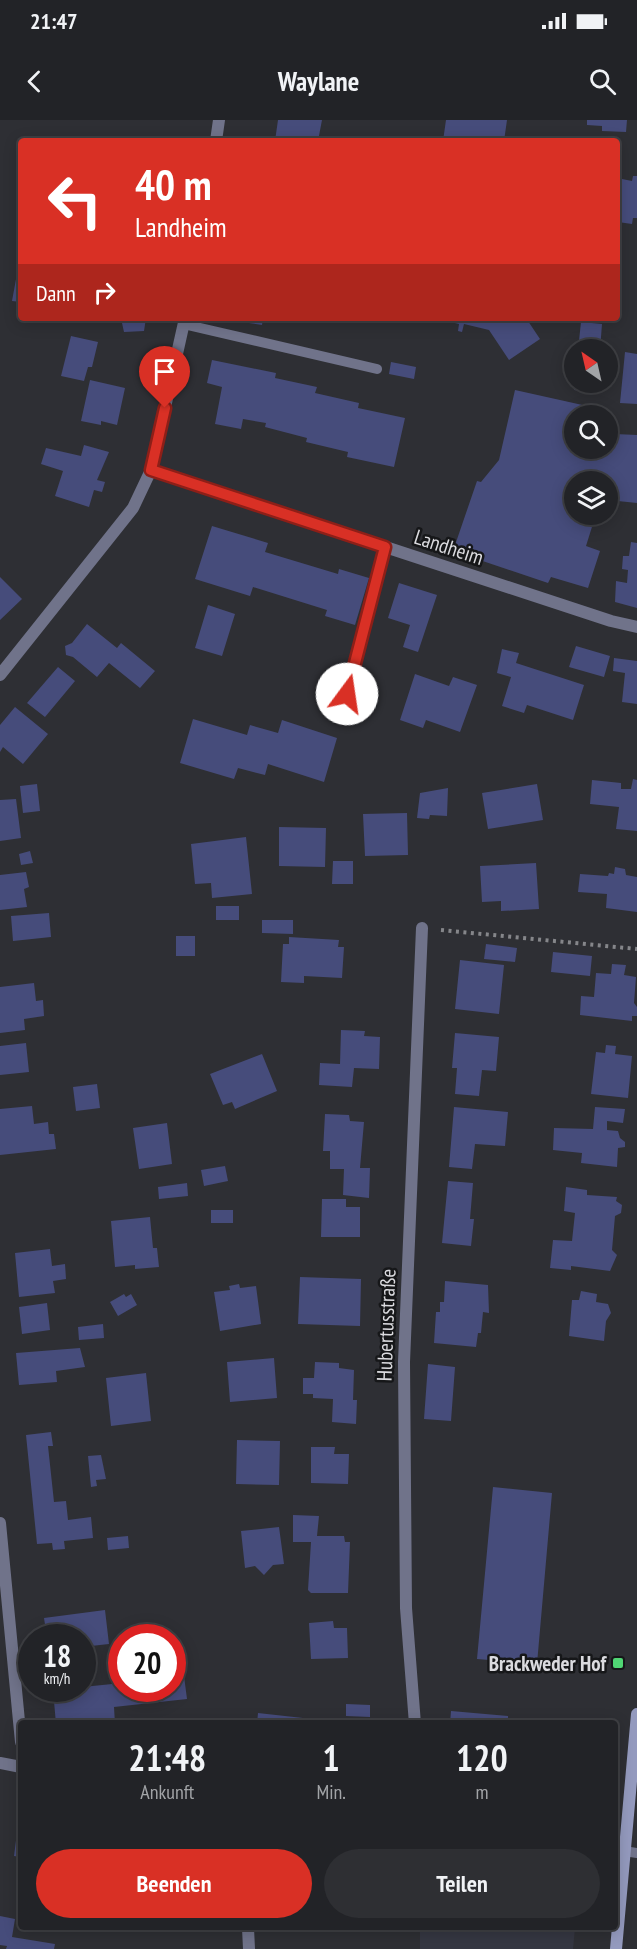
<!DOCTYPE html>
<html lang="de">
<meta charset="utf-8">
<style>
body{margin:0;font-family:"PT Sans Narrow",sans-serif;background:#2e2f33;color:#f1f3f6;height:100vh;display:flex;flex-direction:column;font-size:22px;white-space:nowrap}
*{box-sizing:border-box;margin:0}
p{font-size:20px;color:#a2a4a7}
.icon{flex:none;width:33px;height:33px;fill:none;stroke:currentColor;stroke-width:2;stroke-linecap:round;stroke-linejoin:round}
.map{position:relative;flex:1;overflow:hidden}
.drawer{position:absolute;left:18px;top:1600px;width:600px;height:210px;display:flex;flex-direction:column;background:#222327;border-radius:6px;box-shadow:0 3px 15px #0003,0 0 0 2px #3f4044}
.drawer>*{flex:none}
.top-card{position:absolute;left:18px;top:18px;width:602px;height:183px;border-radius:6px;box-shadow:0 3px 15px #0003,0 0 0 2px #3f4044;background:#d93025;color:#fff;overflow:hidden}
.needle{width:39px;rotate:326deg}
.buttons{position:absolute;left:564px;top:219px;display:grid;gap:12px}
.buttons a{display:grid;place-items:center;width:54px;height:54px;border-radius:50%;background:#222327;box-shadow:0 3px 15px #0003,0 0 0 2px #3f4044;font-size:30px}
.speed{position:absolute;left:18px;top:1504px;display:flex;gap:12px;font-size:30px;font-weight:700;text-align:center}
.speed>*{display:grid;place-content:center;width:78px;height:78px;border-radius:50%;background:#222327;box-shadow:0 3px 15px #0003,0 0 0 2px #3f4044;line-height:1}
.speed small{font-size:15px;font-weight:400}
.speed .limit{border:9px solid #d22;background:#fff;color:#111}
.pin{position:absolute;display:grid;place-items:center;width:51px;height:51px;color:#fff;margin:-62px -26px;border-radius:50% 50% 50% 0;rotate:-45deg;box-shadow:0 0 6px #0007}
.pin .icon{rotate:45deg}
.me{position:absolute;width:66px;margin:-33px;rotate:14deg;stroke-linejoin:round;filter:drop-shadow(0 0 4px #0008)}
.turn{display:flex;align-items:center;gap:21px;height:126px;padding:0 18px;font-size:27px}
.turn .icon{width:78px;height:78px;stroke-width:2.5}
.turn b{display:block;font-size:42px;line-height:51px}
.then{display:flex;align-items:center;height:57px;padding:0 18px;background:#0003;gap:12px;font-size:22px}
.eta{display:flex;justify-content:space-evenly;align-items:center;height:102px;text-align:center}
.eta b{font-size:36px;font-weight:800;line-height:42px}
.action{display:flex;gap:12px;margin-top:auto;padding:12px 18px}
.action a{flex:1;height:69px;border-radius:36px;background:#d93025;color:#fff;font-size:24px;font-weight:800;line-height:69px;text-align:center}
.action a+a{background:#2e2f33;color:#f1f3f6}
.status{display:flex;justify-content:space-between;align-items:center;height:42px;padding:0 30px;background:#222327;direction:ltr}
.status svg{height:16px;fill:currentColor}
header{display:flex;justify-content:space-between;align-items:center;height:78px;padding:0 18px;background:#222327;font-size:27px;font-weight:800}
.map>svg:first-child{display:block}
.built{fill:#353742}
.building{fill:#464c7b}
.lines{fill:none;stroke-linecap:round;stroke-linejoin:round}
.path{stroke:#85868a;stroke-width:4;stroke-dasharray:3 4.5;stroke-linecap:butt}
.lane{stroke:#70738a;stroke-width:10}
.street{stroke:#70738a;stroke-width:12}
.secondary{stroke:#949abe;stroke-width:12}
.route-casing{stroke:#8d1f18;stroke-width:15}
.route{stroke:#d93025;stroke-width:10}
.poi-dot{fill:#50d674;stroke:#161719;stroke-width:2}
.labels{text-anchor:middle;dominant-baseline:central;stroke-width:5;stroke-linejoin:round;paint-order:stroke}
.street-label{font-size:21px;fill:#dbdbdf;stroke:#161719}
.poi-label{font-size:21px;font-weight:bold;fill:#dbdbdf;stroke:#161719;text-anchor:end}
</style>
<div class="status"><b>21:47</b><svg viewBox="0 0 49 12"><path d="M0 12V9h3v3zM5 12V6h3v6zM10 12V3h3v9zM15 12V0h3v12zM26 1h20v11H26zM47 4h2v5h-2z"/></svg></div>
<header><svg class="icon" aria-label="back" viewBox="0 0 24 24"><path d="M15 5l-7 7 7 7"/></svg>Waylane<svg class="icon" aria-label="search" viewBox="0 0 24 24"><circle cx="10" cy="10" r="6"/><path d="M15 15l6 6"/></svg></header>
<div class="map">
<svg width="637" height="1829" viewBox="0 0 637 1829">
<rect width="100%" height="100%" fill="#2e2f34"/>
<!-- built -->
<path class="built" d="M 420,1808 L 575,1808 L 573,1829 L 420,1829 Z"/>
<!-- building -->
<path class="building" d="M 278,0 L 322,0 L 318,21 L 275,21 Z
M 446,0 L 507,0 L 504,21 L 443,21 Z
M 587,0 L 627,0 L 626,12 L 602,11 L 602,6 L 587,5 Z
M 633,56 L 637,56 L 637,98 L 633,98 L 632,104 L 618,102 L 616,63 L 622,59 L 632,61 Z
M 18,148 L 21,149 L 21,182 L 12,181 Z
M 146,198 L 144,211 L 124,212 L 122,203 L 105,199 Z
M 243,198 L 263,198 L 262,205 L 242,202 Z
M 448,198 L 526,198 L 540,219 L 509,240 L 489,210 L 464,204 L 462,212 L 458,211 L 459,204 L 447,201 Z
M 581,202 L 602,204 L 600,230 L 578,230 Z
M 71,216 L 98,222 L 92,247 L 88,247 L 84,261 L 61,256 Z
M 625,232 L 637,234 L 637,284 L 620,283 Z
M 212,240 L 276,253 L 275,258 L 317,267 L 315,273 L 359,283 L 358,288 L 405,298 L 394,347 L 347,337 L 348,332 L 306,322 L 307,318 L 265,307 L 266,303 L 243,299 L 241,309 L 215,304 L 222,267 L 207,263 Z
M 391,242 L 416,247 L 414,259 L 389,254 Z
M 90,260 L 125,268 L 117,305 L 101,301 L 101,305 L 81,301 Z
M 575,262 L 597,262 L 596,272 L 574,270 Z
M 515,270 L 596,288 L 594,296 L 574,296 L 574,328 L 613,327 L 615,314 L 637,315 L 637,383 L 608,380 L 608,362 L 574,362 L 574,394 L 596,394 L 586,426 L 600,431 L 588,468 L 551,457 L 548,463 L 453,431 L 477,361 L 481,362 L 499,340 Z
M 84,325 L 109,332 L 97,360 L 105,362 L 102,372 L 94,370 L 89,387 L 55,376 L 63,351 L 41,344 L 46,328 L 81,336 Z
M 212,406 L 268,423 L 265,432 L 338,454 L 339,449 L 369,458 L 355,505 L 325,496 L 327,490 L 253,467 L 250,476 L 195,459 Z
M 631,422 L 637,423 L 637,488 L 615,482 L 616,461 L 627,463 L 628,450 L 622,449 L 623,436 L 629,436 Z
M 0,457 L 22,479 L 0,500 Z
M 399,463 L 437,475 L 418,532 L 403,527 L 410,505 L 388,498 Z
M 208,485 L 235,494 L 222,536 L 195,528 Z
M 87,504 L 117,528 L 121,523 L 155,551 L 140,568 L 109,543 L 97,557 L 73,537 L 66,535 L 65,526 L 72,523 Z
M 576,526 L 610,536 L 604,557 L 569,547 Z
M 502,529 L 519,533 L 516,543 L 584,565 L 573,600 L 527,585 L 524,593 L 502,586 L 511,557 L 497,553 Z
M 614,538 L 637,541 L 637,584 L 622,582 L 625,553 L 613,551 Z
M 58,547 L 75,561 L 45,597 L 27,583 Z
M 415,554 L 449,566 L 453,557 L 477,565 L 460,612 L 426,600 L 423,608 L 400,600 Z
M 15,587 L 48,614 L 23,644 L 3,627 L 0,632 L 0,605 Z
M 193,599 L 247,615 L 250,605 L 278,613 L 282,600 L 337,618 L 324,662 L 268,644 L 265,655 L 238,648 L 234,659 L 180,643 Z
M 633,659 L 637,660 L 637,711 L 616,709 L 619,687 L 590,684 L 592,660 L 621,663 L 621,669 L 631,669 Z
M 37,664 L 40,691 L 23,693 L 20,666 Z
M 537,664 L 543,700 L 488,709 L 482,673 Z
M 448,668 L 447,696 L 430,695 L 429,699 L 417,698 L 420,673 Z
M 16,679 L 21,718 L 0,721 L 0,680 Z
M 407,693 L 408,735 L 365,736 L 363,694 Z
M 279,707 L 326,708 L 325,747 L 279,746 Z
M 246,717 L 252,774 L 212,778 L 211,763 L 195,764 L 191,724 Z
M 30,731 L 33,743 L 21,745 L 19,734 Z
M 333,741 L 353,741 L 353,764 L 332,764 Z
M 536,743 L 539,789 L 501,791 L 501,781 L 482,782 L 480,746 Z
M 615,747 L 625,749 L 626,755 L 637,757 L 637,792 L 606,788 L 607,774 L 578,772 L 580,754 L 608,756 L 609,753 L 614,754 Z
M 26,752 L 29,767 L 24,769 L 27,787 L 0,790 L 0,755 Z
M 216,786 L 239,786 L 239,800 L 216,800 Z
M 49,793 L 51,817 L 13,821 L 11,796 Z
M 262,800 L 293,800 L 293,814 L 262,813 Z
M 176,816 L 195,816 L 195,836 L 176,836 Z
M 289,817 L 339,820 L 338,827 L 344,827 L 342,858 L 304,856 L 304,863 L 281,862 L 283,824 L 289,824 Z
M 486,824 L 517,828 L 515,842 L 484,839 Z
M 553,832 L 592,836 L 590,856 L 551,852 Z
M 460,840 L 504,845 L 499,894 L 455,889 Z
M 612,844 L 626,845 L 624,855 L 636,857 L 634,883 L 637,887 L 637,896 L 632,896 L 632,901 L 580,895 L 581,876 L 594,877 L 596,853 L 611,854 Z
M 34,863 L 36,881 L 43,880 L 44,896 L 24,899 L 25,910 L 0,913 L 0,867 Z
M 341,910 L 365,911 L 364,916 L 380,917 L 379,949 L 354,948 L 352,967 L 319,965 L 320,943 L 340,944 Z
M 455,913 L 499,917 L 496,951 L 482,950 L 479,976 L 455,974 L 457,948 L 452,948 Z
M 26,923 L 29,952 L 0,955 L 0,926 Z
M 606,925 L 616,926 L 615,934 L 632,936 L 628,978 L 591,974 L 596,932 L 605,933 Z
M 262,934 L 277,971 L 235,989 L 232,982 L 223,985 L 210,954 Z
M 97,964 L 100,988 L 76,991 L 73,967 Z
M 32,986 L 34,1004 L 48,1002 L 49,1014 L 54,1014 L 56,1029 L 0,1035 L 0,989 Z
M 454,987 L 508,992 L 505,1026 L 475,1024 L 472,1049 L 449,1047 Z
M 595,987 L 625,989 L 623,1003 L 607,1001 L 607,1010 L 618,1011 L 620,1018 L 625,1022 L 625,1027 L 618,1028 L 617,1047 L 581,1043 L 582,1033 L 553,1030 L 554,1008 L 593,1009 Z
M 325,994 L 349,995 L 350,1001 L 364,1002 L 360,1048 L 370,1048 L 369,1078 L 343,1075 L 344,1049 L 330,1049 L 330,1031 L 323,1031 Z
M 167,1003 L 172,1044 L 139,1049 L 133,1008 Z
M 225,1046 L 228,1061 L 204,1066 L 201,1050 Z
M 448,1061 L 473,1063 L 470,1099 L 474,1099 L 471,1126 L 442,1123 Z
M 187,1063 L 188,1076 L 159,1079 L 158,1067 Z
M 566,1067 L 587,1070 L 587,1075 L 617,1077 L 616,1081 L 622,1085 L 621,1093 L 615,1096 L 612,1130 L 617,1135 L 610,1151 L 571,1146 L 571,1150 L 550,1148 L 553,1120 L 572,1121 L 575,1093 L 564,1091 Z
M 322,1079 L 346,1079 L 346,1087 L 360,1087 L 360,1117 L 321,1117 Z
M 211,1090 L 233,1090 L 233,1103 L 211,1103 Z
M 150,1097 L 153,1128 L 157,1128 L 159,1147 L 135,1149 L 135,1145 L 115,1147 L 111,1101 Z
M 50,1129 L 52,1146 L 65,1144 L 66,1159 L 53,1161 L 55,1173 L 19,1177 L 15,1133 Z
M 300,1157 L 361,1159 L 360,1206 L 298,1204 Z
M 445,1161 L 488,1165 L 489,1193 L 483,1192 L 481,1213 L 478,1213 L 476,1227 L 434,1223 L 436,1192 L 440,1192 L 440,1182 L 444,1182 Z
M 239,1164 L 240,1168 L 256,1166 L 261,1204 L 220,1211 L 214,1172 L 230,1170 L 229,1166 Z
M 581,1171 L 597,1174 L 596,1182 L 608,1184 L 611,1193 L 606,1201 L 604,1221 L 569,1216 L 572,1180 L 579,1180 Z
M 124,1174 L 126,1177 L 131,1174 L 137,1185 L 118,1196 L 110,1182 Z
M 47,1183 L 50,1210 L 22,1214 L 19,1187 Z
M 103,1204 L 104,1218 L 79,1220 L 78,1207 Z
M 80,1228 L 85,1247 L 56,1251 L 57,1262 L 19,1265 L 16,1233 Z
M 274,1238 L 277,1278 L 230,1282 L 227,1242 Z
M 315,1242 L 339,1243 L 339,1248 L 354,1250 L 353,1280 L 357,1280 L 356,1304 L 332,1302 L 333,1279 L 313,1278 L 313,1274 L 303,1274 L 303,1258 L 314,1258 Z
M 428,1244 L 455,1247 L 451,1301 L 424,1299 Z
M 146,1253 L 151,1301 L 111,1306 L 106,1258 Z
M 51,1312 L 53,1326 L 48,1326 L 54,1382 L 66,1381 L 68,1400 L 91,1397 L 93,1418 L 64,1421 L 65,1429 L 53,1430 L 52,1423 L 37,1424 L 26,1315 Z
M 237,1320 L 280,1321 L 279,1365 L 236,1364 Z
M 311,1327 L 335,1327 L 334,1334 L 349,1334 L 348,1364 L 311,1363 Z
M 101,1335 L 106,1359 L 96,1360 L 97,1366 L 91,1367 L 88,1336 Z
M 493,1367 L 552,1373 L 537,1544 L 477,1539 Z
M 293,1395 L 319,1396 L 317,1416 L 344,1416 L 345,1422 L 350,1422 L 348,1473 L 311,1473 L 308,1470 L 311,1422 L 293,1422 Z
M 279,1407 L 284,1444 L 273,1445 L 264,1455 L 255,1446 L 245,1448 L 241,1411 Z
M 128,1416 L 129,1428 L 108,1430 L 107,1418 Z
M 105,1490 L 109,1524 L 82,1527 L 82,1518 L 47,1518 L 44,1498 Z
M 333,1501 L 334,1508 L 347,1508 L 348,1538 L 311,1539 L 309,1503 Z
M 184,1556 L 187,1579 L 114,1587 L 115,1604 L 56,1604 L 53,1570 L 122,1563 L 122,1569 L 172,1569 L 172,1557 Z
M 346,1584 L 370,1585 L 370,1597 L 346,1596 Z
M 451,1591 L 508,1596 L 508,1604 L 450,1604 Z
M 258,1593 L 321,1600 L 320,1604 L 257,1604 Z
M 19,1697 L 21,1697 L 21,1737 L 14,1736 Z
M 0,1796 L 15,1799 L 12,1817 L 55,1824 L 54,1829 L 6,1829 L 7,1826 L 0,1825 Z
M 111,1808 L 132,1808 L 132,1811 L 111,1811 Z
M 151,1808 L 177,1808 L 177,1812 L 151,1812 Z
M 361,1808 L 396,1808 L 395,1812 Z"/>
<g class="lines">
<!-- path -->
<path class="path" d="M 441,810 L 637,829"/>
<!-- lane -->
<path class="lane" d="M 183,204 L 377,249
M 347,574 L 385,427
M 624,1731 L 637,1733"/>
<!-- street -->
<path class="street" d="M 216,21 L 219,0
M 151,350 L 611,501 L 637,507
M 0,555 L 133,388 L 151,350 L 185,198
M 0,1403 L 21,1622
M 415,1604 L 406,1488 L 404,1242 L 422,808
M 0,1643 L 21,1647
M 248,1808 L 249,1829"/>
<!-- secondary -->
<path class="secondary" d="M 616,1829 L 637,1594"/>
</g>
<g class="lines">
<defs>
<path id="route" d="M 165,288 L 151,350 L 385,427 L 347,574"/>
</defs>
<!-- route casing -->
<use href="#route" class="route-casing"/>
<!-- route -->
<use href="#route" class="route"/>
</g>
<!-- markers -->
<rect class="poi-dot" x="612" y="1537" width="12" height="12" rx="3"/>
<g class="labels">
<!-- street labels -->
<g class="street-label">
<text transform="translate(449 427) rotate(18)">Landheim</text>
<text transform="translate(386 1205) rotate(-88)">Hubertusstraße</text>
</g>
<!-- poi labels -->
<g class="poi-label">
<text x="606" y="1543">Brackweder Hof</text>
</g>
</g>
</svg>
<div class="buttons">
<a><svg class="needle" viewBox="-14 -14 28 28"><path d="M0-13l5 13h-10z" fill="#e53935"/><path d="M0 13l5-13h-10z" fill="#a2a4a7"/></svg></a>
<a><svg class="icon" aria-label="search" viewBox="0 0 24 24"><circle cx="10" cy="10" r="6"/><path d="M15 15l6 6"/></svg></a>
<a><svg class="icon" aria-label="layers" viewBox="0 0 24 24"><path d="M12 4l9 5-9 5-9-5zM3 14l9 5 9-5"/></svg></a>
</div>
<div class="speed"><div>18<small>km/h</small></div><div class="limit">20</div></div>
<div class="pin" style="left:165px;top:288px;background:#d93025"><svg class="icon" aria-label="arrive" viewBox="0 0 24 24"><path d="M6 21V4h12l-3 4 3 4H6"/></svg></div>
<svg class="me" style="left:347px;top:574px" viewBox="-20 -20 40 40"><circle r="19" fill="#fff"/><path d="M0-13L10 11 0 6-10 11z" fill="#d93025"/></svg>
<div class="top-card">
<div class="turn"><svg class="icon" aria-label="left" viewBox="0 0 24 24"><path d="M17 20v-9H6M10 6l-5 5 5 5"/></svg><div><b>40 m</b>Landheim</div></div>
<div class="then">Dann<svg class="icon" aria-label="right" viewBox="0 0 24 24"><path d="M7 20v-9h11M14 6l5 5-5 5"/></svg></div>
</div>
<section class="drawer">
<div class="eta">
<div><b>21:48</b><p>Ankunft</p></div>
<div><b>1</b><p>Min.</p></div>
<div><b>120</b><p>m</p></div>
</div>
<div class="action"><a>Beenden</a><a>Teilen</a></div>
</section>
</div>
